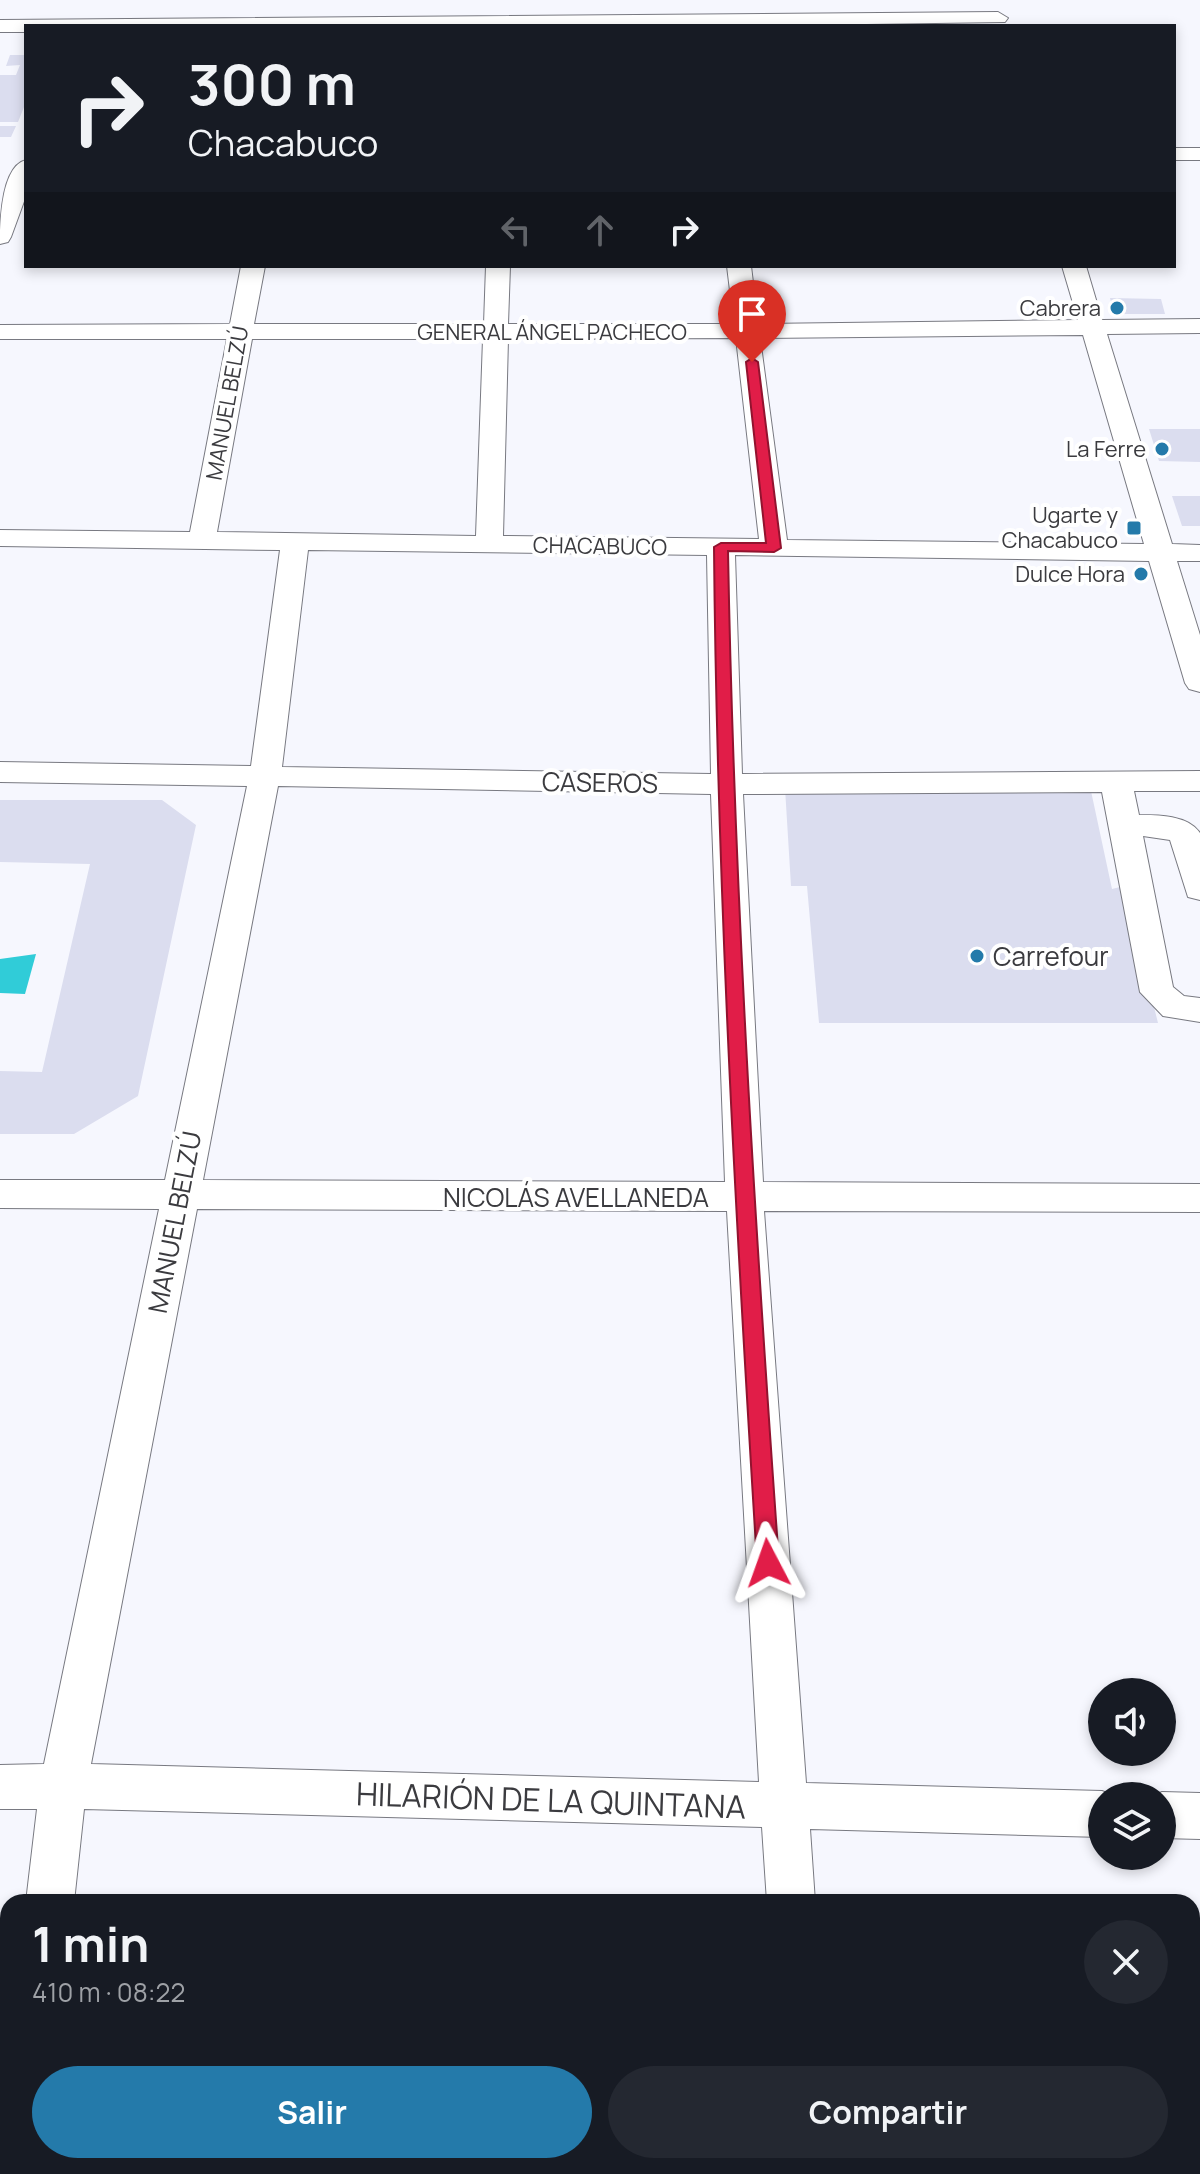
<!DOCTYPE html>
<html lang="es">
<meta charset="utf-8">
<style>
body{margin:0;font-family:Manrope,sans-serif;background:#242831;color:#f1f3f6;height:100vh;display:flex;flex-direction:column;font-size:30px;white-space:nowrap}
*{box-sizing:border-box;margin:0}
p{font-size:26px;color:#9ea1a6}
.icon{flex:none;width:44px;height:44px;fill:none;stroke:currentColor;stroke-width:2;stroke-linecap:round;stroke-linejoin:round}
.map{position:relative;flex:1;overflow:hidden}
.drawer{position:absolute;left:0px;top:1894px;width:1200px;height:280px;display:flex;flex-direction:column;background:#171b24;border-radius:24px 24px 0 0;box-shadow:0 4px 12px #0003}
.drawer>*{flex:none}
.hud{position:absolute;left:24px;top:24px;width:1152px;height:244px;border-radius:0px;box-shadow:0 4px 12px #0003;background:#171b24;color:#f1f3f6;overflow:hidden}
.tools{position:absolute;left:1088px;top:1678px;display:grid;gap:16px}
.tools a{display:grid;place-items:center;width:88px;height:88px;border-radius:50%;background:#171b24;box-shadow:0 4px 12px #0003;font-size:40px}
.pin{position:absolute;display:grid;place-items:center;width:68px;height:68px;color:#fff;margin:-82px -34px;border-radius:50% 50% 50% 0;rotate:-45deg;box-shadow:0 0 8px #0007}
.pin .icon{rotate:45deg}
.me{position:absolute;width:88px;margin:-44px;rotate:356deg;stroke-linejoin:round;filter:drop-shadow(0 0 6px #0008)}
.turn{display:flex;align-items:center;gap:28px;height:168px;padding:0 32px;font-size:36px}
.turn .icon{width:104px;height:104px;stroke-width:2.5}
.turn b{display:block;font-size:56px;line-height:68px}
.lanes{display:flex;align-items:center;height:76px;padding:0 32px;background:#0003;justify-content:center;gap:40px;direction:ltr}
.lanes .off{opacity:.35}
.round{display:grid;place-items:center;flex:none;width:84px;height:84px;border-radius:42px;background:#242831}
.overview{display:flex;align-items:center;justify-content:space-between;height:136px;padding:0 32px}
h1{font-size:48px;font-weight:700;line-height:60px}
.cta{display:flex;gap:16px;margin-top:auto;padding:16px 32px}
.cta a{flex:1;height:92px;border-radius:48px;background:#247aaa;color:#fff;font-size:32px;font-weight:700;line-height:92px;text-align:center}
.cta a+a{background:#242831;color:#f1f3f6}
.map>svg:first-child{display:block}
.water{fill:#30ccd8}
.building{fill:#dbddef}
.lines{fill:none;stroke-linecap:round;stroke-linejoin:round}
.minor-casing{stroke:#787981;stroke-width:2}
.minor{fill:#fff;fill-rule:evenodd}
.route{fill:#e11d48;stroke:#92132f;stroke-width:2}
.poi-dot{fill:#247aaa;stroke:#fff;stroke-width:3}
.labels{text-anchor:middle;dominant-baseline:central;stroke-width:8;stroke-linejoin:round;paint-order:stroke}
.far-poi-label{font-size:22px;fill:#3b3b3f;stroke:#fff;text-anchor:end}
.far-street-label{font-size:22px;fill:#3b3b3f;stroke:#fff}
.street-label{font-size:26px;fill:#3b3b3f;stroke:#fff}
.poi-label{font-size:26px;fill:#3b3b3f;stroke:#fff;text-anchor:start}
.near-street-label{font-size:32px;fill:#3b3b3f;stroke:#fff}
</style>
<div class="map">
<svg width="1200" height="2174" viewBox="0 0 1200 2174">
<rect width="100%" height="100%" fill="#f6f7fe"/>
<!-- water -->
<path class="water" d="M 36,954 L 25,994 L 0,993 L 0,959 Z"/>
<!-- building -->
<path class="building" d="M 10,55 L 26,55 L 26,102 L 18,122 L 0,122 L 0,75 L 16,75 L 20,65 L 6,66 Z
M 0,126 L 16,126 L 11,137 L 0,137 Z
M 1110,298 L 1161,299 L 1165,314 L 1125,314 L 1113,310 Z
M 1149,429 L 1200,429 L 1200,462 L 1159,461 Z
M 1172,496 L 1200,496 L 1200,526 L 1182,526 Z
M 785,788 L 1091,791 L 1112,889 L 1124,886 L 1158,1023 L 819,1023 L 807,886 L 791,886 Z
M 0,800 L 162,800 L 196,825 L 138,1096 L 74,1134 L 0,1134 L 0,1071 L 42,1072 L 90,864 L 0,862 Z"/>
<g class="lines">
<defs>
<path id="minor" d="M 998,12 L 1008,18 L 1005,22 L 726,26 L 26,26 L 26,32 L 0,32 L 0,20 Z
M 1174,148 L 1200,148 L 1200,160 L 1174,160 Z
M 26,160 L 26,196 L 11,237 L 8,242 L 0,244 C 0,223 1,166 26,160 Z
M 241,266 L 265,266 L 254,324 L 484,324 L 486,266 L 510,266 L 508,324 L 734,324 L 727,266 L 751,266 L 758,324 L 1078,320 L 1062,266 L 1086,266 L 1102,320 L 1200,319 L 1200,333 L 1107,334 L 1172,544 L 1200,545 L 1200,561 L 1177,561 L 1200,635 L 1200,692 L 1189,689 L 1185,683 L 1149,561 L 735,555 L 742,774 L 1200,771 L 1200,791 L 1134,791 L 1139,815 C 1158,815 1188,815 1200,833 L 1200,900 L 1188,897 L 1170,840 L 1143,836 L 1173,987 L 1184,996 L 1200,998 L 1200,1022 L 1163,1016 L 1140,992 L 1102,792 L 743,794 L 763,1182 L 1200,1184 L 1200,1212 L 764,1211 L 806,1783 L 1102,1791 L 1114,1796 L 1102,1796 L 1102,1837 L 810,1829 L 815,1902 L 767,1902 L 762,1827 L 84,1809 L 74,1902 L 26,1902 L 37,1809 L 0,1809 L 0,1765 L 44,1764 L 159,1209 L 0,1208 L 0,1180 L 165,1180 L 247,786 L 0,782 L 0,762 L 251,766 L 280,550 L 0,546 L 0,530 L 190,532 L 227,339 L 0,339 L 0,325 L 230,324 ZM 1083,335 L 1144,544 L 787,540 L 760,338 ZM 736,338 L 759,539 L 503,536 L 508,339 ZM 252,339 L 483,339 L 476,536 L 217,532 ZM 308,550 L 707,555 L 711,774 L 282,767 ZM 278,786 L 711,794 L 725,1182 L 203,1180 ZM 197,1209 L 727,1211 L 759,1782 L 91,1764 Z
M 1162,1792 L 1200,1793 L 1200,1839 L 1162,1838 L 1162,1796 L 1153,1796 Z
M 8,2145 L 8,2166 L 48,2166 L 47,2174 L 0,2174 L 3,2147 Z
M 784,2166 L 836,2166 L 836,2174 L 784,2174 Z"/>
</defs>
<!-- minor casing -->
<use href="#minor" class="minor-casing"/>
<!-- minor -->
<use href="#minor" class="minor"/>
</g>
<!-- route -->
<path class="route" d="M 752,358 L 758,362 L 781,548 L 774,552 L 728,551 C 734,889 755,1226 779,1563 L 776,1570 L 768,1572 L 760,1570 L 757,1563 C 736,1224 717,886 714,547 L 721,543 L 766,543 L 746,362 Z"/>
<!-- markers -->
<g class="poi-dot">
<circle cx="1117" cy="308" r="8"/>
<circle cx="1162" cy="449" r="8"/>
<rect x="1126" y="520" width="16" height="16" rx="4"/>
<circle cx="1141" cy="574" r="8"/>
<circle cx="977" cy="956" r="8"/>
</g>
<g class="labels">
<!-- far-poi labels -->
<g class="far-poi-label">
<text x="1101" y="308">Cabrera</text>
<text x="1146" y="449">La Ferre</text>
<text x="1118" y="515">Ugarte y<tspan x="1118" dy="25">Chacabuco</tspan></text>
<text x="1125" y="574">Dulce Hora</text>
</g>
<!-- far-street labels -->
<g class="far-street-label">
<text x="552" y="332">GENERAL ÁNGEL PACHECO</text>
<text transform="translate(227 403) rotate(-80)">MANUEL BELZÚ</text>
<text transform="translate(600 546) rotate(1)">CHACABUCO</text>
</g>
<!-- street labels -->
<g class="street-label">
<text transform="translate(600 782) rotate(1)">CASEROS</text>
<text x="576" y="1197">NICOLÁS AVELLANEDA</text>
<text transform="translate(174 1222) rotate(-79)">MANUEL BELZÚ</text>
</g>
<!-- poi labels -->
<g class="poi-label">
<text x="993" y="956">Carrefour</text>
</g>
<!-- near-street labels -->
<g class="near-street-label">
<text transform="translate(551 1800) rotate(2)">HILARIÓN DE LA QUINTANA</text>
</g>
</g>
</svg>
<div class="tools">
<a><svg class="icon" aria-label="sound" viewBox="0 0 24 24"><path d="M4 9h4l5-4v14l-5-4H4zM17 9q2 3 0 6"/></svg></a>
<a><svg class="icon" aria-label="layers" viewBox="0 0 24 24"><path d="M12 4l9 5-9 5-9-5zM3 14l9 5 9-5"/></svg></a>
</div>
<div class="pin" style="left:752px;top:362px;background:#d93025"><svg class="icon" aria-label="arrive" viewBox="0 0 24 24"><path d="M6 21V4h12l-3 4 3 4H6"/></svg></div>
<svg class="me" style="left:768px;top:1563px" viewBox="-20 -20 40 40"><path d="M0-17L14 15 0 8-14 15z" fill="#e11d48" stroke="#fff" stroke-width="4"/></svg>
<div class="hud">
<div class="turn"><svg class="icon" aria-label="right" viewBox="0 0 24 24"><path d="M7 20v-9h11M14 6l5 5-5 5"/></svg><div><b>300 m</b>Chacabuco</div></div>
<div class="lanes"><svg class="icon off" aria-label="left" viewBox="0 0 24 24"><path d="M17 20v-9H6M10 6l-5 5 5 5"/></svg><svg class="icon off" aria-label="ahead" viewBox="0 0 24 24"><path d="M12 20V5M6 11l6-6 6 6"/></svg><svg class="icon" aria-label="right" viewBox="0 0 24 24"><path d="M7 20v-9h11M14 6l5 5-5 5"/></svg></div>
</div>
<section class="drawer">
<div class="overview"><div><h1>1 min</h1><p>410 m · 08:22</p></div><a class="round"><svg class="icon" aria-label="close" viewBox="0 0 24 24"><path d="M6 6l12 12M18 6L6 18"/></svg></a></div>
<div class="cta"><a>Salir</a><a>Compartir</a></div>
</section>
</div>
